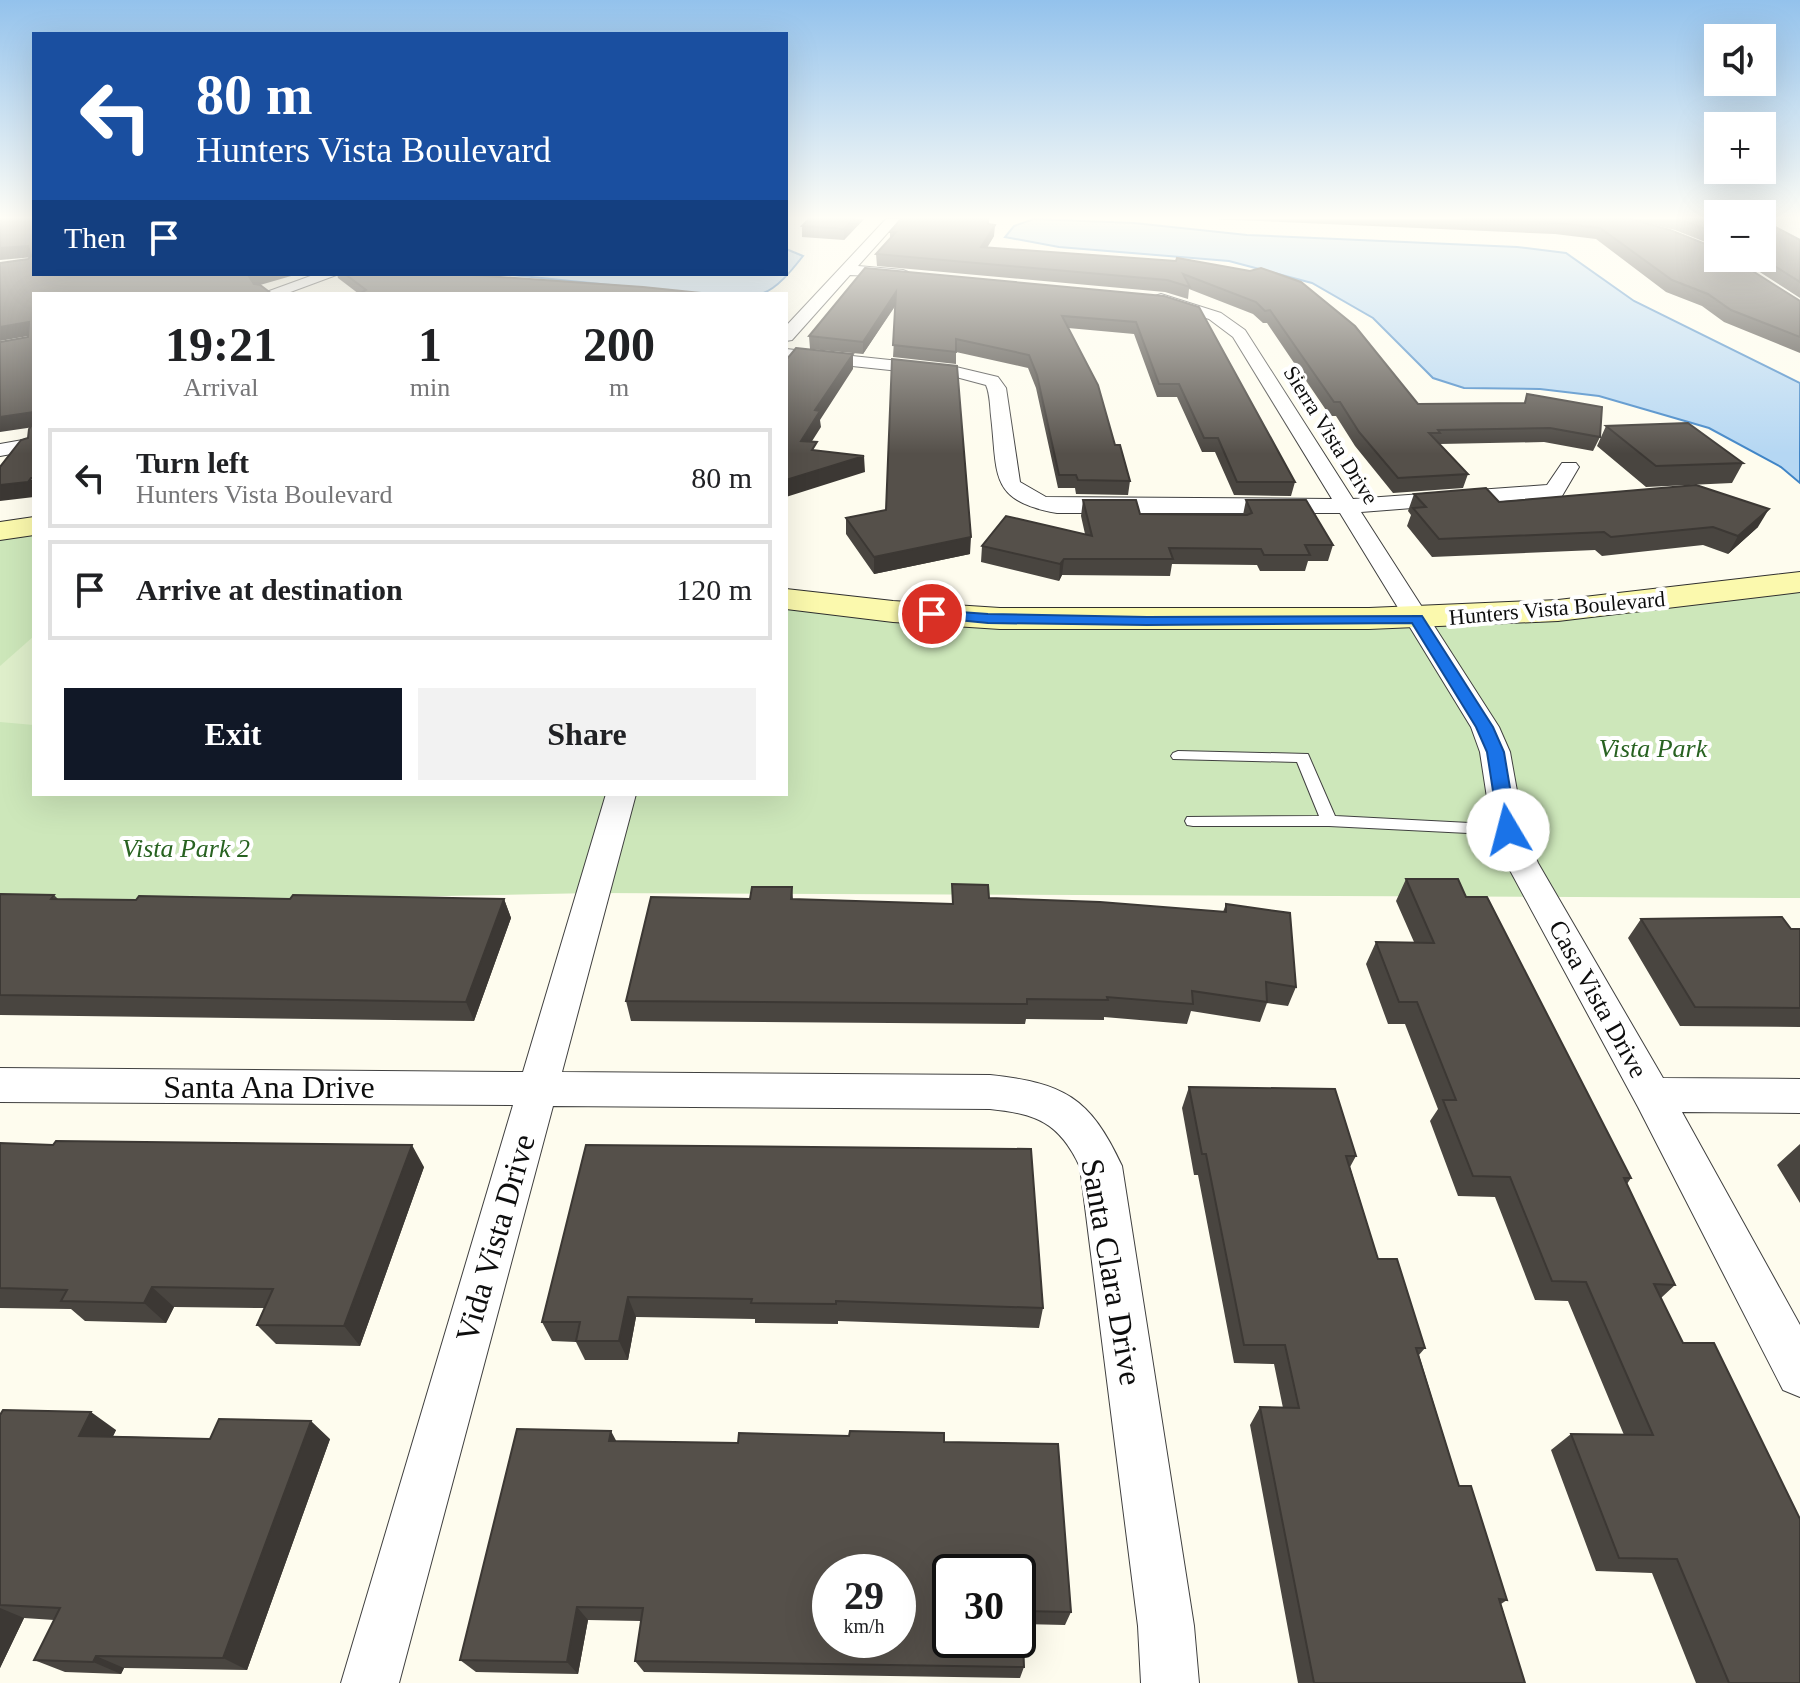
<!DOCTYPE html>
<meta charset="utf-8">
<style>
body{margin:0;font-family:"Times New Roman",serif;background:#f2f2f2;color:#202124;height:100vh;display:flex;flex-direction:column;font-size:30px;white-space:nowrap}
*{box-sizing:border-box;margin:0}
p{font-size:26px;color:#757577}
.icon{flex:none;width:44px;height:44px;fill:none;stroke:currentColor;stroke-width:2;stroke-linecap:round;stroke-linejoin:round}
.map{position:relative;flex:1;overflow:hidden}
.side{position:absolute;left:32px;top:292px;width:756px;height:504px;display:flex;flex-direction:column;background:#fff;border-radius:0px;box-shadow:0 8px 32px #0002}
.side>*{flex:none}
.banner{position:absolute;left:32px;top:32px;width:756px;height:244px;border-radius:0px;box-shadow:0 8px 32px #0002;background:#1a4fa0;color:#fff;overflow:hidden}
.fabs{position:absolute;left:1704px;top:24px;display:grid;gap:16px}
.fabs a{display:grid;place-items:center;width:72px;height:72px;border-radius:0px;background:#fff;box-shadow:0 8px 32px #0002;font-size:40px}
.speed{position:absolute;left:812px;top:1554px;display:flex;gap:16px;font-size:40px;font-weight:700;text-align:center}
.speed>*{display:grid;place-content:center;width:104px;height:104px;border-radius:50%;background:#fff;box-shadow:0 8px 32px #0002;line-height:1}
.speed small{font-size:20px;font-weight:400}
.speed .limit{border:4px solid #111;border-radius:12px;background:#fff;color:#111}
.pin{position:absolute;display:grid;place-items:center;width:68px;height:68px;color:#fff;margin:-34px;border:4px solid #fff;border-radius:50%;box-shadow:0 2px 8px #0007}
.me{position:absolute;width:88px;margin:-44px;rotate:352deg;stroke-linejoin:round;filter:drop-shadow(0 0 6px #0008)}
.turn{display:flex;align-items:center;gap:28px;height:168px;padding:0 32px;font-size:36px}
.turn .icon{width:104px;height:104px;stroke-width:2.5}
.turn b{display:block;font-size:56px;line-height:68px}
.then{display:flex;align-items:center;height:76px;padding:0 32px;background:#0003;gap:16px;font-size:30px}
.eta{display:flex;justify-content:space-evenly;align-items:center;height:136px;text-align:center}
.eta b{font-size:48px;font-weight:800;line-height:56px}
.button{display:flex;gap:16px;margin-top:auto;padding:16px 32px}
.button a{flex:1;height:92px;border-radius:0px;background:#111827;color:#fff;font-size:32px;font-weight:800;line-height:92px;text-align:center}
.button a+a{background:#f2f2f2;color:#202124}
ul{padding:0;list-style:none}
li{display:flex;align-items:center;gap:24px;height:100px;margin:0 16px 12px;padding:0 16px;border:4px solid #e0e0e0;border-radius:0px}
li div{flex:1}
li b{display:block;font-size:30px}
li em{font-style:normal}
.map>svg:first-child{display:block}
.green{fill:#cde7ba}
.pitch{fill:#dfefcb}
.water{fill:#b5d7f3;stroke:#4085c7;stroke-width:2}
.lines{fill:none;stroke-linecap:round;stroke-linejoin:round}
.lane-casing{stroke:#404040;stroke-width:2}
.street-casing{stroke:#404040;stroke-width:2}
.secondary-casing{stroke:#2f2f2f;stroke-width:2}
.lane{fill:#fff;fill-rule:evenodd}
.street{fill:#fff;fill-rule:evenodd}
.secondary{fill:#fbf9ad;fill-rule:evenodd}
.wall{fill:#494540}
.shaded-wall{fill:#3c3834}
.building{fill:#55504a;stroke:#3c3834;stroke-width:2;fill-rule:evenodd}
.route{fill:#1a73e8;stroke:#114b97;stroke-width:2}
.labels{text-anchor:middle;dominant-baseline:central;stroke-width:8;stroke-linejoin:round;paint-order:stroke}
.far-street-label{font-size:22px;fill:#0d0d0d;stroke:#fff}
.park-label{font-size:26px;font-style:italic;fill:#286221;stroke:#fff}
.street-label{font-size:26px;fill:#0d0d0d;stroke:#fff}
.near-street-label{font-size:32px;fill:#0d0d0d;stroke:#fff}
</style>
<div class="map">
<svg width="1800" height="1683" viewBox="0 0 1800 1683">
<rect width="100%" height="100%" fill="#fefcee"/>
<!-- green -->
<path class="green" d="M 34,526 L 34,794 L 786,794 L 786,599 L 848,608 L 1417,619 L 1800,582 L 1800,898 L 593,893 L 186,901 L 0,898 L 0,531 Z"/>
<!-- pitch -->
<path class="pitch" d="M 34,636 L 34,725 L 0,722 L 0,666 Z"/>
<!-- water -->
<path class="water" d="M 1034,219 L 1134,223 L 1247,235 L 1517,247 L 1566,253 L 1634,301 L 1800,383 L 1800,483 L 1781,467 L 1709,428 L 1599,396 L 1540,389 L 1464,388 L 1433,378 L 1373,318 L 1312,283 L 1229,261 L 1059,247 L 1005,237 L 1014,226 Z
M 786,249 L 803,256 C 792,270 777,289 761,294 L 699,294 L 512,275 L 786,274 Z"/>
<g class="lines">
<defs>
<path id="lane" d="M 1178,751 L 1308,754 L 1335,816 L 1508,825 L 1516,830 L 1508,835 L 1329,826 L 1193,826 L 1187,825 L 1185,821 L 1187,817 L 1319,816 L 1297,762 L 1173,759 L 1171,756 L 1173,753 Z"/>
<path id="street" d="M 886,219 L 900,219 L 858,266 L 903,270 L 908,272 L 908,278 L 850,275 L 792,340 L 786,341 L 786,326 Z
M 316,274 L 339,274 L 285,294 L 261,294 Z
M 1161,294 L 1221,313 L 1245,330 L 1353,499 L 1547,485 L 1562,463 L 1576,463 L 1579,467 L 1562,496 L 1554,497 L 1361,512 L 1499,727 L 1510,752 L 1524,830 L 1538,863 L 1663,1078 L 1800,1079 L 1800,1113 L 1682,1112 L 1800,1325 L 1800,1397 L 1783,1390 L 1638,1107 L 1506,863 L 1492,830 L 1480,752 L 1471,727 L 1340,513 L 1057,513 C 988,501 998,474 991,416 C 990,406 990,394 986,385 L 956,377 L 786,359 L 786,349 L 956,367 L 998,377 L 1006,388 L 1020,482 L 1046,497 L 1332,499 L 1233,337 L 1209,319 L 1155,302 L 1155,296 Z
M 34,438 L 34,450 L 0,456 L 0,444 Z
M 606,794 L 636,794 L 562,1072 L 990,1075 C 1064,1083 1090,1097 1122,1166 L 1194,1626 L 1199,1683 L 1141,1683 L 1138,1626 L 1080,1167 C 1059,1122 1036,1114 990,1109 L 553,1106 L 399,1683 L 341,1683 L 513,1105 L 0,1102 L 0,1068 L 523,1072 Z"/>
<path id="secondary" d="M 34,517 L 34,535 L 0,540 L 0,522 Z
M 1800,572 L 1800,592 L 1558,621 L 1369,629 L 1000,629 L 893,622 L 786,609 L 786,589 L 893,601 L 1000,608 L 1369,608 L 1558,600 Z"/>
</defs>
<!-- lane casing -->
<use href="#lane" class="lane-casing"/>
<!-- street casing -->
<use href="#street" class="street-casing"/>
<!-- secondary casing -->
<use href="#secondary" class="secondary-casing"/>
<!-- lane -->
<use href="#lane" class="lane"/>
<!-- street -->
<use href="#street" class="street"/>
<!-- secondary -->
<use href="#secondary" class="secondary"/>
</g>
<!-- wall -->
<path class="wall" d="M 809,219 L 864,219 L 844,240 L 802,237 L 802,226 Z
M 1212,219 L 1631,219 L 1800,301 L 1800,353 L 1724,322 L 1702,306 L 1666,292 L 1596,239 L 1555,234 Z
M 1631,219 L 1718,219 L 1718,247 L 1675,230 Z
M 989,224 L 994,236 L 987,248 L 1250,271 L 1418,404 L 1524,403 L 1527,394 L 1600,437 L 1593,451 L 1544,442 L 1440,444 L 1468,474 L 1463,488 L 1393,493 L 1355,446 L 1336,416 L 1330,416 L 1267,323 L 1263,323 L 1253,314 L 1189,289 L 1188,299 L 1165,292 L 877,266 L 876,254 L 890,238 L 890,232 Z
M 1800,240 L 1800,298 L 1738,258 L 1762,258 Z
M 865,268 L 1164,296 L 1295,482 L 1291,496 L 1234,495 L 1215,452 L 1202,452 L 1177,397 L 1157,397 L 1134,334 L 1068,328 L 1130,481 L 1128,495 L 1076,494 L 1075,488 L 1058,488 L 1036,388 L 1028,368 L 956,352 L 956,364 L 893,357 L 896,305 L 863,354 L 810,349 L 809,336 Z
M 337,274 L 458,274 L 359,294 L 338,278 Z
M 1606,426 L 1743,463 L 1732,483 L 1646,487 L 1597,446 Z
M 1414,494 L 1499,502 L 1758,527 L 1728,554 L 1703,545 L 1602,556 L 1595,550 L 1432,557 L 1407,526 L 1411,515 L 1408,511 Z
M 1083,500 L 1140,514 L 1243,515 L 1246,500 L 1333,545 L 1328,561 L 1308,561 L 1305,571 L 1260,571 L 1257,565 L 1172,564 L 1170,576 L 1062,575 L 1059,581 L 981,562 L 982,546 L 1085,534 L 1081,516 Z
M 886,510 L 970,554 L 874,574 L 846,534 L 846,518 Z
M 1406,879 L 1466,897 L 1631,1178 L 1627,1184 L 1675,1285 L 1661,1298 L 1800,1683 L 1696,1683 L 1652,1573 L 1596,1571 L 1551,1450 L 1571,1434 L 1624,1435 L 1568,1301 L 1535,1300 L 1495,1197 L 1458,1196 L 1430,1121 L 1438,1109 L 1405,1024 L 1388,1024 L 1366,964 L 1376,942 L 1414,942 L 1396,901 Z
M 952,884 L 989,898 L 1223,912 L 1226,904 L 1296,987 L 1288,1006 L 1267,1003 L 1260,1022 L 1191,1011 L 1187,1024 L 1104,1017 L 1104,1020 L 1026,1019 L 1025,1024 L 631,1021 L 626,1001 L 750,899 L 792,887 L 793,899 L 952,904 Z
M 0,894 L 54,895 L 58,899 L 136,900 L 504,899 L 511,918 L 474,1021 L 0,1015 Z
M 1641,919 L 1800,929 L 1800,1027 L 1680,1026 L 1628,938 Z
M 1189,1087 L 1356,1156 L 1350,1167 L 1378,1259 L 1425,1348 L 1419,1355 L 1459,1486 L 1507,1600 L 1501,1604 L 1525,1683 L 1298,1683 L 1250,1425 L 1260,1407 L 1283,1408 L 1274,1364 L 1234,1363 L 1198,1175 L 1194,1175 L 1182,1108 Z
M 0,1143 L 424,1167 L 360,1346 L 276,1344 L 257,1325 L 265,1308 L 174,1307 L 166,1323 L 85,1321 L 71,1309 L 0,1308 Z
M 1800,1144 L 1800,1203 L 1777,1165 Z
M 586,1145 L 1043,1308 L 1039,1328 L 838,1321 L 838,1324 L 755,1323 L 755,1319 L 636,1317 L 628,1360 L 585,1360 L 576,1342 L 552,1341 L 542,1322 Z
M 0,1415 L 116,1430 L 113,1436 L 210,1439 L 330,1439 L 247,1670 L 124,1668 L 121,1674 L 65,1672 L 34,1660 L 54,1620 L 24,1618 L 0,1668 Z
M 616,1441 L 738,1443 L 944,1442 L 1071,1612 L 1065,1625 L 1022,1624 L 1024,1667 L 1020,1678 L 644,1672 L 635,1661 L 641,1621 L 588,1620 L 578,1674 L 476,1672 L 460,1660 Z"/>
<!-- shaded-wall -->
<path class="shaded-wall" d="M 853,219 L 864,219 L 844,240 L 844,229 Z
M 995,225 L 994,236 L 980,258 L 981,247 Z
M 28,246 L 34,257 L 0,260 L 0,248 Z
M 253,274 L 298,274 L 253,287 L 248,275 Z
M 896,292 L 896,304 L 863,354 L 863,342 Z
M 29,322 L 34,335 L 0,341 L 0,327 Z
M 853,354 L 853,369 L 820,420 L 821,427 L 802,457 L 801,441 L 815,410 Z
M 34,412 L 34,427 L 0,432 L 0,417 Z
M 864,456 L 865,472 L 786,497 L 786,480 Z
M 31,478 L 34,484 L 34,497 L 0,501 L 0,485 Z
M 1769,509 L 1758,527 L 1728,554 L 1738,536 Z
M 971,537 L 970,554 L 874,574 L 874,557 Z
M 1064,559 L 1062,575 L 1059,581 L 1060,564 Z
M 504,899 L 511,918 L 474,1021 L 466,1002 Z
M 412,1145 L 424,1167 L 360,1346 L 344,1326 Z
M 152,1287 L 174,1307 L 166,1323 L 144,1303 Z
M 628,1297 L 636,1317 L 628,1360 L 619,1341 Z
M 91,1412 L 116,1430 L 105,1453 L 79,1436 Z
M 311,1421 L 330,1439 L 247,1670 L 223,1658 Z
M 611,1431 L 620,1448 L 609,1441 Z
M 577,1607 L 588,1620 L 578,1674 L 567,1662 Z
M 0,1608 L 24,1618 L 0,1668 Z
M 96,1656 L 124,1668 L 121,1674 L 93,1662 Z"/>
<!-- building -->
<path class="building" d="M 0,219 L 34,219 L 34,274 L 253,274 L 248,275 L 254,284 L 260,285 L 272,294 L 34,294 L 34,412 L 0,417 L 0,342 L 28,337 L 29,322 L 0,327 L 0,263 L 28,259 L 31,256 L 28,246 L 0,248 Z
M 809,219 L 853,219 L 844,229 L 802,226 Z
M 901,219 L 988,219 L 988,224 L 995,225 L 981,247 L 1176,261 L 1177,258 L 1250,271 L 1261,268 L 1301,282 L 1355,326 L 1418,404 L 1525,403 L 1527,394 L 1602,407 L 1600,437 L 1550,428 L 1438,430 L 1440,433 L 1429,433 L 1468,474 L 1398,478 L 1359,432 L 1340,402 L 1334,402 L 1270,310 L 1265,311 L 1256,302 L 1183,274 L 1190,287 L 1167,280 L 876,254 L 896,232 L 890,232 Z
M 1461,219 L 1631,219 L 1670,230 L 1718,249 L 1718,258 L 1732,258 L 1800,301 L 1800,337 L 1731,310 L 1708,294 L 1672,280 L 1600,228 L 1559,223 Z
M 1678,219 L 1718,219 L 1718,234 L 1680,219 Z
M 1762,220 L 1800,240 L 1800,282 L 1762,258 Z
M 865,268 L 1164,296 L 1199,307 L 1295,482 L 1237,482 L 1218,438 L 1204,438 L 1179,384 L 1159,384 L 1136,322 L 1062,316 L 1098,385 L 1115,445 L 1120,445 L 1130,481 L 1078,480 L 1076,475 L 1059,475 L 1037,375 L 1029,355 L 956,339 L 956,352 L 893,345 L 896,292 L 863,342 L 809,336 Z
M 345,274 L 458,274 L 643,287 L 711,294 L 359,294 L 366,290 Z
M 796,348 L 853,354 L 815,410 L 820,411 L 801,441 L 817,442 L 812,450 L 864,456 L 786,480 L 786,360 Z
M 892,359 L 957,366 L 971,537 L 874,557 L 846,518 L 886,510 Z
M 34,422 L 34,478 L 31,478 L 28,482 L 0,485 L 0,467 L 21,440 L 28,438 L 29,429 Z
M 1688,423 L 1743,463 L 1656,466 L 1606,426 Z
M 1696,485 L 1769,509 L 1738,536 L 1713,527 L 1611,537 L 1604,532 L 1439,539 L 1413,508 L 1426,507 L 1414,494 L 1486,488 L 1499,502 Z
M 1083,500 L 1136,500 L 1140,514 L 1247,515 L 1252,513 L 1246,500 L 1306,500 L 1333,545 L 1305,545 L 1310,555 L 1264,555 L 1261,549 L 1169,548 L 1173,559 L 1064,559 L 1060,564 L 982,546 L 1006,516 L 1092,536 Z
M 1406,879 L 1458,879 L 1466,897 L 1487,897 L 1631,1178 L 1624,1178 L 1675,1285 L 1654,1284 L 1683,1343 L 1714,1343 L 1800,1519 L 1800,1683 L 1729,1683 L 1677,1559 L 1619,1558 L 1571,1434 L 1653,1435 L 1586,1282 L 1552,1281 L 1510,1177 L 1473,1176 L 1443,1100 L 1456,1100 L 1417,1002 L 1399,1002 L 1376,942 L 1434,943 Z
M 952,884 L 988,885 L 989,898 L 1100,902 L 1226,912 L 1226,904 L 1290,913 L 1296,987 L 1266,982 L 1267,1002 L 1192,991 L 1193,1004 L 1107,997 L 1108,1000 L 1027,999 L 1027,1004 L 626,1001 L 651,897 L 750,899 L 752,887 L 792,887 L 791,899 L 953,904 Z
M 0,894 L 54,895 L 51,899 L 136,900 L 139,896 L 290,899 L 293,895 L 504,899 L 466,1002 L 0,995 Z
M 1782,917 L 1791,929 L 1800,929 L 1800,1008 L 1695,1007 L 1641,919 Z
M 1189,1087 L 1335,1089 L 1356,1156 L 1346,1156 L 1378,1259 L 1397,1259 L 1425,1348 L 1416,1348 L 1459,1486 L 1471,1486 L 1507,1600 L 1499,1599 L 1525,1683 L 1314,1683 L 1260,1407 L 1299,1408 L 1285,1345 L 1244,1345 L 1206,1154 L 1202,1154 Z
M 56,1141 L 412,1145 L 344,1326 L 257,1325 L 273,1289 L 152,1287 L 144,1303 L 61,1301 L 67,1290 L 0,1288 L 0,1143 L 53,1145 Z
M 586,1145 L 1031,1149 L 1043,1308 L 836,1301 L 836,1304 L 751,1303 L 752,1299 L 628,1297 L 619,1341 L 576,1341 L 580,1322 L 542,1322 Z
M 3,1410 L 91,1412 L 79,1436 L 210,1439 L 219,1419 L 311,1421 L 223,1658 L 96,1656 L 93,1662 L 34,1660 L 60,1608 L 0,1605 L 0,1415 Z
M 517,1429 L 611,1431 L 609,1441 L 738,1443 L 739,1433 L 849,1436 L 850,1431 L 944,1433 L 944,1442 L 1058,1444 L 1071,1612 L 1022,1611 L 1024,1667 L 635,1661 L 643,1608 L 577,1607 L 567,1662 L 460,1660 ZM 830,1572 L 898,1572 L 898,1640 L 830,1640 ZM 950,1572 L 1018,1572 L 1018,1640 L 950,1640 Z"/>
<!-- sky -->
<linearGradient id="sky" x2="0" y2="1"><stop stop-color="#93c2ec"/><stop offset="0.48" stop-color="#fffef7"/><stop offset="1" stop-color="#fffef7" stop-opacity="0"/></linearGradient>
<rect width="1800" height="454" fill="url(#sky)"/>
<!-- route -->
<path class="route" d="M 932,610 L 988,614 L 1147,617 L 1422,616 L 1493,727 L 1504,752 L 1517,830 L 1508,836 L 1499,830 L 1487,752 L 1476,727 L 1412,623 L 1147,625 L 988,623 L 927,617 L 925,614 Z"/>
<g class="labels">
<!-- far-street labels -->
<g class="far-street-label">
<text transform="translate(1331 435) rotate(58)">Sierra Vista Drive</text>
<text transform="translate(1557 608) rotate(-5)">Hunters Vista Boulevard</text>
</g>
<!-- park labels -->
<g class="park-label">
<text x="1653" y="748">Vista Park</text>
<text x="186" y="848">Vista Park 2</text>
</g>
<!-- street labels -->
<g class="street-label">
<text transform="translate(1598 999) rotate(61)">Casa Vista Drive</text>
</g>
<!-- near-street labels -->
<g class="near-street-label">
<text x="269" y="1087">Santa Ana Drive</text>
<text transform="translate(495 1238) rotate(-74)">Vida Vista Drive</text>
<text transform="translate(1112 1272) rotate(80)">Santa Clara Drive</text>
</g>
</g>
</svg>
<div class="fabs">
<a><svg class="icon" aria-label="sound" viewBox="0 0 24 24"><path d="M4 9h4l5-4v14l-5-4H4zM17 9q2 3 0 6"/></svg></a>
<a>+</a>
<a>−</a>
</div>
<div class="speed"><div>29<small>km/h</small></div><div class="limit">30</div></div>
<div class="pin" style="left:932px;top:614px;background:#d93025"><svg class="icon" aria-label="arrive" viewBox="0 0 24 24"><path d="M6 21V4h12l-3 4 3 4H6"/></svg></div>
<svg class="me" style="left:1508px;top:830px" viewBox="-20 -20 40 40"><circle r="19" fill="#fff"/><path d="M0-13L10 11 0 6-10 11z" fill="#1a73e8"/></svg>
<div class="banner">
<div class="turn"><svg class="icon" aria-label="left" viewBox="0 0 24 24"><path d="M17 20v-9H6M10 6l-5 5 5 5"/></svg><div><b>80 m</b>Hunters Vista Boulevard</div></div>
<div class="then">Then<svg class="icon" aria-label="arrive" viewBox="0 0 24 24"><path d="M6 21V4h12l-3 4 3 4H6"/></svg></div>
</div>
<section class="side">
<div class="eta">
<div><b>19:21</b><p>Arrival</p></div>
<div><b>1</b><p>min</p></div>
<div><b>200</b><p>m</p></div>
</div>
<ul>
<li><svg class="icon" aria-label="left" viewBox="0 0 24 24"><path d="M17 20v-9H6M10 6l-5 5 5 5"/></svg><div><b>Turn left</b><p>Hunters Vista Boulevard</p></div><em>80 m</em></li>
<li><svg class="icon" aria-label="arrive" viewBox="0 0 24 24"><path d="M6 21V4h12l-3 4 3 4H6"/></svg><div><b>Arrive at destination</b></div><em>120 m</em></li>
</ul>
<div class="button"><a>Exit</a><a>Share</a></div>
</section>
</div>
